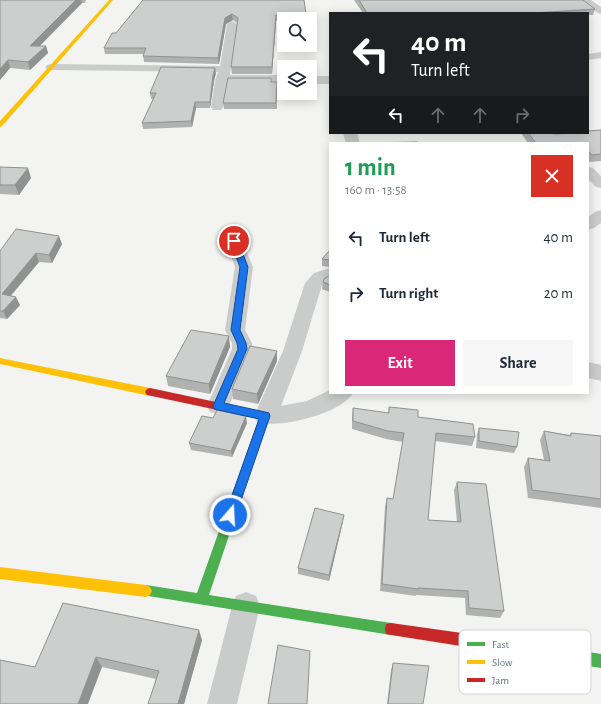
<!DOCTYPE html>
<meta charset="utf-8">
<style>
body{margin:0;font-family:"Alegreya Sans",sans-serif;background:#f6f6f7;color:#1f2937;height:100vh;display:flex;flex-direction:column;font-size:15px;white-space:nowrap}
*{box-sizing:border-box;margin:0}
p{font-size:13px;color:#747a83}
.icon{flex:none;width:22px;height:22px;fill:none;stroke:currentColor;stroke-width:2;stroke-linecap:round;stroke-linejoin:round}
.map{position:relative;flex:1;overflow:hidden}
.sheet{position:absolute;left:329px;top:142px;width:260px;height:252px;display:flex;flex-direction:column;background:#fff;border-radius:0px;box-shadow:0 2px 10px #0003}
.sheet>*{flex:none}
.guide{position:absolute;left:329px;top:12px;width:260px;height:122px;border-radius:0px;box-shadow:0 2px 10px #0003;background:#202124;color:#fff;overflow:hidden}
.buttons{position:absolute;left:277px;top:12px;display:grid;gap:8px}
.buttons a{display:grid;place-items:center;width:40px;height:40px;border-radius:0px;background:#fff;box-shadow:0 2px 10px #0003;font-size:20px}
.pin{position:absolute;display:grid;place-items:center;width:34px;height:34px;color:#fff;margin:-17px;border:2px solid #fff;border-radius:50%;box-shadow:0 1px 4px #0007}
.me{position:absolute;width:44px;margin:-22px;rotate:19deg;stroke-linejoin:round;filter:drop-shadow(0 0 3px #0008)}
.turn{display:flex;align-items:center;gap:14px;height:84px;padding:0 16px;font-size:18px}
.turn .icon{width:52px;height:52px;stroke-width:2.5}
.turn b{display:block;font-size:28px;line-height:34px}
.lanes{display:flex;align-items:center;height:38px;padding:0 16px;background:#0003;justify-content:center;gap:20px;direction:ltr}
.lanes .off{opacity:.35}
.round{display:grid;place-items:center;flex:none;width:42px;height:42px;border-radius:0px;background:#f6f6f7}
.head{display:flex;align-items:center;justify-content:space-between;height:68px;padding:0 16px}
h1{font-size:24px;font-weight:700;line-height:30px;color:#1e9e55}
.action{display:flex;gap:8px;margin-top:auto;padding:8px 16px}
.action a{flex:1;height:46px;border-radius:0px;background:#db2777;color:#fff;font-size:16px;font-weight:700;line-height:46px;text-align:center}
.action a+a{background:#f6f6f7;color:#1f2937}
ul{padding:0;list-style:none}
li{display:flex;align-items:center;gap:12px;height:56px;padding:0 16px}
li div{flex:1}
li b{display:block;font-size:15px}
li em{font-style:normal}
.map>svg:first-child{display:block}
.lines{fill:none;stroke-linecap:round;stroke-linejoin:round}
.street{fill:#cacccc;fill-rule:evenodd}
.fast{fill:#4caf50;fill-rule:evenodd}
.slow{fill:#ffc107;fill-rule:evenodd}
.jam{fill:#c62828;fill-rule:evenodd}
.wall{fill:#b0b2b2}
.shaded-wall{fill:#909191}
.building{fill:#cdcfcf;stroke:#909191}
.route{fill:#1a73e8;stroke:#114b97}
.key{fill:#fff;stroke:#d0d5da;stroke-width:1}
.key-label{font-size:11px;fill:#637282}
</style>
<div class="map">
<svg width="601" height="704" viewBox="0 0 601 704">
<rect width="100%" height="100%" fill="#f3f4f1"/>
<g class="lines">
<!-- street -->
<path class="street" d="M 580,0 L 591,0 L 601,7 L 601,14 L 598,13 Z
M 232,21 L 237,24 L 230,75 L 284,75 L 284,83 L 228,82 L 227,83 L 223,107 L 221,110 L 213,110 L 211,107 L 215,81 L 218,72 L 51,70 L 47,69 L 45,67 L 47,65 L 51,64 L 220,66 L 227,24 Z
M 601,52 L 601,58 L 588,60 L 588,54 Z
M 310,76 L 330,76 L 330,84 L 310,84 Z
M 343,133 L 357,133 L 360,143 L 346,143 Z
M 588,167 L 593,168 L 601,176 L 601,188 L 596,187 L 588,179 Z
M 601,210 L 601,223 L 594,228 L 588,230 L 588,217 L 595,212 Z
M 234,236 L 240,237 L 242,241 L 253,267 L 245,330 L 252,343 L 252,349 L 229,406 L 226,412 L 218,414 L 210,412 L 207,406 L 232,349 L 232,343 L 225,330 L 235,267 L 226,241 L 228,237 Z
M 330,268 L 330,280 L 322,285 L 302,351 L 281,406 L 307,401 L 330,390 L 330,393 L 353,393 C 341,414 279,429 257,422 L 254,416 L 283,351 L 305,283 L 314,273 Z
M 588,362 L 601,365 L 601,381 L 588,378 Z
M 246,592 L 256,596 L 260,606 L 237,704 L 207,704 L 232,606 L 236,596 Z"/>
<!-- fast -->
<path class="fast" d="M 250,454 L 254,455 L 255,458 L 209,595 L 391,623 L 396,624 L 397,629 L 396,634 L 391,635 L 142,595 L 140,591 L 142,587 L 146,585 L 197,593 L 245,458 L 246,455 Z
M 525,642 L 601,654 L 601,668 L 525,656 L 520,654 L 518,649 L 520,644 Z"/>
<!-- slow -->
<path class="slow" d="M 109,0 L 113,0 L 2,126 L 0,127 L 0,121 Z
M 0,358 L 150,388 L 153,389 L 155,392 L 153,395 L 150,396 L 0,364 Z
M 0,567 L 146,585 L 150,587 L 152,591 L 150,595 L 146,597 L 0,579 Z"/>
<!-- jam -->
<path class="jam" d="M 150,388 L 268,413 L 270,416 L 254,461 L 250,462 L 246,461 L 245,458 L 259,419 L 147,395 L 145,392 L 147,389 Z
M 391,623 L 525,642 L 530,644 L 532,649 L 530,654 L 525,656 L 391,635 L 386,634 L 385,629 L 386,624 Z"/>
</g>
<!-- wall -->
<path class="wall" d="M 0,0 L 86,0 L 85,3 L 82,3 L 39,46 L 46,46 L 48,53 L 30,70 L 10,68 L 0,80 Z
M 143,0 L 306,14 L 306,19 L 284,19 L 284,20 L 276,21 L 272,74 L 232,74 L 231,67 L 237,23 L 233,20 L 226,24 L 219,64 L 144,62 L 143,56 L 144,54 L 105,54 L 104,48 L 116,33 Z
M 354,0 L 583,0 L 595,9 L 593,15 L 588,15 L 588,13 L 363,13 Z
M 216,73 L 214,81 L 210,108 L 196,108 L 192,127 L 143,129 L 142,123 L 154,99 L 151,99 L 150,93 Z
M 277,82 L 277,109 L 224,109 L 223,103 Z
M 601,130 L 601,161 L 589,162 L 588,161 L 588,143 L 528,143 L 521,133 L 550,133 L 555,134 Z
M 0,167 L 31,178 L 19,195 L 0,194 Z
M 62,244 L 52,263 L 39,262 L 11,296 L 20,305 L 7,319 L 0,318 L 0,251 Z
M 330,250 L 330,267 L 322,266 L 322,259 Z
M 330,275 L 330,292 L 322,289 L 323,282 Z
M 230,347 L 210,394 L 168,386 L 166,376 Z
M 277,351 L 277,361 L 258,404 L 233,399 L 232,389 Z
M 389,407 L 475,437 L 472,446 L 435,441 L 428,520 L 457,522 L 454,490 L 457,482 L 504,611 L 500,618 L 466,615 L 465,598 L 416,595 L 416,596 L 380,591 L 385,506 L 387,498 L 393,499 L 403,442 L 386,439 L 352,429 L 352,416 L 353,408 L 388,413 Z
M 247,423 L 232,457 L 191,450 L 189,443 Z
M 479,428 L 517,447 L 514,453 L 476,448 L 477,434 Z
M 544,431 L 570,435 L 571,433 L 601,436 L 601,508 L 528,498 L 524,467 L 528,458 L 544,460 L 540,440 Z
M 343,521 L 329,581 L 298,574 L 298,568 Z
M 202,640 L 184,704 L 148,704 L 156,679 L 102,667 L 35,667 Z
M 393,663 L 423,704 L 387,704 L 391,670 Z"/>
<!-- shaded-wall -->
<path class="shaded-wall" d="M 76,0 L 81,0 L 82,3 L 32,54 L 30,46 Z
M 232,14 L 233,20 L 226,24 L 219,64 L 218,58 L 225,18 Z
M 276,15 L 276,21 L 272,74 L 272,67 Z
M 46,46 L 48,53 L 30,70 L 28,62 Z
M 8,60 L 10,68 L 0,80 L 0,69 Z
M 215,68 L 216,73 L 214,81 L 210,108 L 210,102 L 213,75 Z
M 195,102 L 196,108 L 192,127 L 191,121 Z
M 28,168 L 31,178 L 19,195 L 15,185 Z
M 59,236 L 62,244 L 52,263 L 49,255 Z
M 36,253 L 39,262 L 5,302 L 2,294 Z
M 16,297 L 20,305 L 7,319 L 3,311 Z
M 229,336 L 230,347 L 210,394 L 209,384 Z
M 277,351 L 277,361 L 258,404 L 257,394 Z
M 246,416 L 247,423 L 232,457 L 231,451 Z
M 344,515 L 343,521 L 329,581 L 329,575 Z
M 199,630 L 202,640 L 184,704 L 178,704 Z
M 96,657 L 102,667 L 88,704 L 78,704 Z"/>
<!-- building -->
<path class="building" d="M 0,0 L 76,0 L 30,46 L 46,46 L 28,62 L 8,60 L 0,69 Z
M 143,0 L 304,0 L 306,14 L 276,15 L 272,67 L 231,67 L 238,18 L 232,14 L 225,18 L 218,58 L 143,56 L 146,48 L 104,48 L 112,33 L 116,33 Z
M 359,0 L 583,0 L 595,9 L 534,13 L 367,13 Z
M 161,67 L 215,68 L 213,75 L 210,102 L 195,102 L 191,121 L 142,123 L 156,93 L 150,93 Z
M 228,78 L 271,78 L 271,82 L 277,82 L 276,103 L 223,103 Z
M 601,130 L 601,154 L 592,155 L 588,151 L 588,143 L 536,143 L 528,133 L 550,133 L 555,134 L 571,133 L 588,133 L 588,131 Z
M 418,142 L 418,143 L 362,143 Z
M 0,167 L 28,168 L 15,185 L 0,185 Z
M 16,229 L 59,236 L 49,255 L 36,253 L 2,294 L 16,297 L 3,311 L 0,311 L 0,251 Z
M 330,250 L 330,260 L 322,259 Z
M 330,275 L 330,285 L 323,282 L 324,279 Z
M 191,330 L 229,336 L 209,384 L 166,376 Z
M 250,346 L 277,351 L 257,394 L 232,389 Z
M 389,407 L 418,410 L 418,417 L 473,424 L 475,437 L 436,433 L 428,520 L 461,522 L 457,482 L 486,484 L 504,611 L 469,608 L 468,591 L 418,588 L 418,589 L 382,584 L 387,498 L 393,499 L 404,433 L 388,431 L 353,421 L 353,408 L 389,413 Z
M 217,410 L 246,416 L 231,451 L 189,443 L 202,416 L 213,418 Z
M 479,428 L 519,432 L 517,447 L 479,441 Z
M 544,431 L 571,436 L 571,433 L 601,436 L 601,499 L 532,490 L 528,458 L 550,461 Z
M 315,508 L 344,515 L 329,575 L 298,568 Z
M 63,603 L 199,630 L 178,704 L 148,704 L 159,671 L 96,657 L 78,704 L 0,704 L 0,660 L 35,667 Z
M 278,645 L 310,651 L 307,704 L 268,704 Z
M 393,663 L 429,666 L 423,704 L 388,704 Z"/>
<!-- route -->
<path class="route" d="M 231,239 L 237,239 L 238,241 L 248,267 L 240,330 L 246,343 L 247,349 L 224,403 L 265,412 L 269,413 L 270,416 L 236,515 L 235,518 L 230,520 L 226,518 L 225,515 L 259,419 L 218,410 L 214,409 L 213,406 L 238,349 L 237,343 L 231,330 L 240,267 L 230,241 Z"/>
<!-- legend -->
<rect x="459" y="630" width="132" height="64" rx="6" class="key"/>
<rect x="467" y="642" width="18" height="4" fill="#4caf50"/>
<rect x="467" y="660" width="18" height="4" fill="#ffc107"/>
<rect x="467" y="678" width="18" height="4" fill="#c62828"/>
<g class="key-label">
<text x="492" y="648">Fast</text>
<text x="492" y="666">Slow</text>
<text x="492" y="684">Jam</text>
</g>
</svg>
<div class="buttons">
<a><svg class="icon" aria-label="search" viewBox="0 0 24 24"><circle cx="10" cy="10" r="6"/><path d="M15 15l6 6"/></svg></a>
<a><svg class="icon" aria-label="layers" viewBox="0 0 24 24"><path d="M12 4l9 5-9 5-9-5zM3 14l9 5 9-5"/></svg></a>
</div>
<div class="pin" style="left:234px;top:241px;background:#d93025"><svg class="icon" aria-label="arrive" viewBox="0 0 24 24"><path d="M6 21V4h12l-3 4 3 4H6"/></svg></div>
<svg class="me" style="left:230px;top:515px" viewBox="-20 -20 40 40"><circle r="17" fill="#1a73e8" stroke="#fff" stroke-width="3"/><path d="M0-11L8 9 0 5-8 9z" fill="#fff"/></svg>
<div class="guide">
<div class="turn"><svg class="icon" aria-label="left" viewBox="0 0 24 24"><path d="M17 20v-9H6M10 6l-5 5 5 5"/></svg><div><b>40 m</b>Turn left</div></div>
<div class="lanes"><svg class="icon" aria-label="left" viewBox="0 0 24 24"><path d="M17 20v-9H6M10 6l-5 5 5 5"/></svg><svg class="icon off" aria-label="ahead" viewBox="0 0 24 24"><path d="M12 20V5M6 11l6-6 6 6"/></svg><svg class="icon off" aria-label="ahead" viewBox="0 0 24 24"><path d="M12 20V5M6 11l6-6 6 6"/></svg><svg class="icon off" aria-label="right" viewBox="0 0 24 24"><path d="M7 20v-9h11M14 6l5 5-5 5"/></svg></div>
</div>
<section class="sheet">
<div class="head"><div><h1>1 min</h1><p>160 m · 13:58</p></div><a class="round" style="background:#d93025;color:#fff"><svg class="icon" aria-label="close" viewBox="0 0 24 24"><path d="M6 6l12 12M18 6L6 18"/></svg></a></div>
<ul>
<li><svg class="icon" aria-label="left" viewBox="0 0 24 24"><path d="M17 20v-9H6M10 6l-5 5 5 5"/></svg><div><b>Turn left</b></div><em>40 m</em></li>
<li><svg class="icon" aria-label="right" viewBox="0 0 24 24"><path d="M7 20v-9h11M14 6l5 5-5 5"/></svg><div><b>Turn right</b></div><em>20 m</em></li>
</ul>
<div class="action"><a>Exit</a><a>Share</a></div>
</section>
</div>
